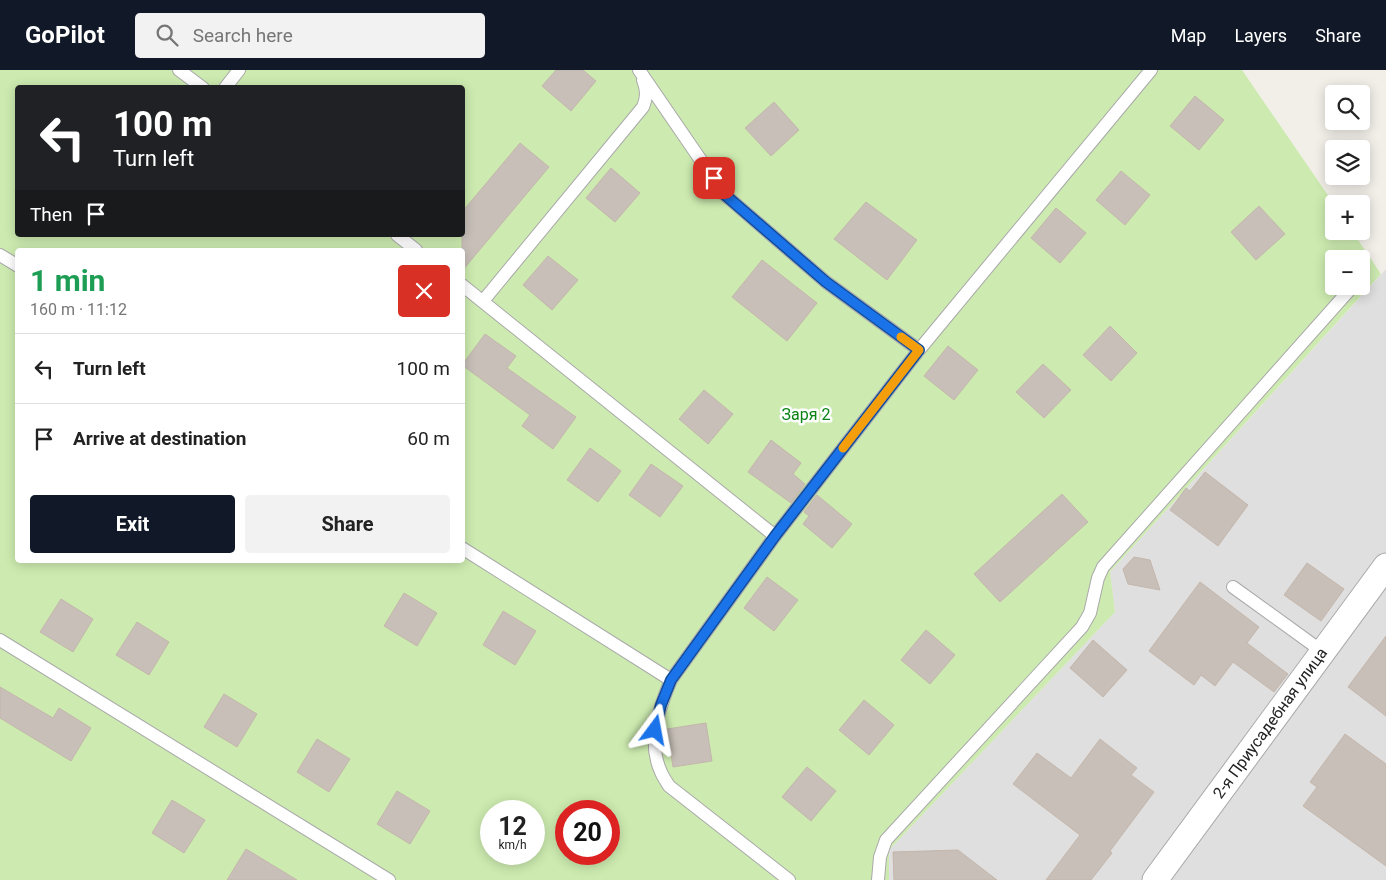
<!DOCTYPE html>
<meta charset="utf-8">
<style>
body{margin:0;font-family:Roboto,sans-serif;background:#f2f2f2;color:#222;height:100vh;display:flex;flex-direction:column;font-size:19px;white-space:nowrap}
*{box-sizing:border-box;margin:0}
p{font-size:16px;color:#767676}
.icon{flex:none;width:28px;height:28px;fill:none;stroke:currentColor;stroke-width:2;stroke-linecap:round;stroke-linejoin:round}
.map{position:relative;flex:1;overflow:hidden}
.drawer{position:absolute;left:15px;top:178px;width:450px;height:315px;display:flex;flex-direction:column;background:#fff;border-radius:5px;box-shadow:0 2px 12px #0003}
.drawer>*{flex:none}
.banner{position:absolute;left:15px;top:15px;width:450px;height:152px;border-radius:5px;box-shadow:0 2px 12px #0003;background:#202124;color:#fff;overflow:hidden}
.buttons{position:absolute;left:1325px;top:15px;display:grid;gap:10px}
.buttons a{display:grid;place-items:center;width:45px;height:45px;border-radius:5px;background:#fff;box-shadow:0 2px 12px #0003;font-size:25px}
.speed{position:absolute;left:480px;top:730px;display:flex;gap:10px;font-size:25px;font-weight:700;text-align:center}
.speed>*{display:grid;place-content:center;width:65px;height:65px;border-radius:50%;background:#fff;box-shadow:0 2px 12px #0003;line-height:1}
.speed small{font-size:12px;font-weight:400}
.speed .limit{border:8px solid #d22;background:#fff;color:#111}
.pin{position:absolute;display:grid;place-items:center;width:42px;height:42px;color:#fff;margin:-21px;border-radius:10px;box-shadow:0 2px 8px #0006}
.me{position:absolute;width:55px;margin:-28px;rotate:13deg;stroke-linejoin:round;filter:drop-shadow(0 0 4px #0008)}
.turn{display:flex;align-items:center;gap:18px;height:105px;padding:0 15px;font-size:22px}
.turn .icon{width:65px;height:65px;stroke-width:2.5}
.turn b{display:block;font-size:35px;line-height:42px}
.then{display:flex;align-items:center;height:48px;padding:0 15px;background:#0003;gap:10px;font-size:19px}
.round{display:grid;place-items:center;flex:none;width:52px;height:52px;border-radius:5px;background:#f2f2f2}
.summary{display:flex;align-items:center;justify-content:space-between;height:85px;padding:0 15px}
h1{font-size:30px;font-weight:700;line-height:38px;color:#1e9e55}
.button{display:flex;gap:10px;margin-top:auto;padding:10px 15px}
.button a{flex:1;height:58px;border-radius:5px;background:#111827;color:#fff;font-size:20px;font-weight:700;line-height:58px;text-align:center}
.button a+a{background:#f2f2f2;color:#222}
ul{padding:0;list-style:none}
li{display:flex;align-items:center;gap:15px;height:70px;padding:0 15px;border-top:1px solid #e0e0e0}
li div{flex:1}
li b{display:block;font-size:19px}
li em{font-style:normal}
header{display:flex;align-items:center;gap:30px;box-sizing:border-box;height:70px;padding:0 25px;background:#111827;color:#fff}
header strong{font-size:24px}
nav{display:flex;gap:28px;margin-inline-start:auto;font-size:18px}
.search{width:350px;height:45px;background:#f2f2f2;display:flex;align-items:center;gap:12px;box-sizing:border-box;padding:0 18px;border-radius:5px;color:#767676;font-size:19px}
.map>svg:first-child{display:block}
.residential{fill:#e0dfdf}
.grass{fill:#cdebb0;fill-rule:evenodd}
.building{fill:#c7bfb8;stroke:#c4b6ab}
.lines{fill:none;stroke-linecap:round;stroke-linejoin:round}
.service-casing{stroke:#a9a9a9;stroke-width:14}
.minor-casing{stroke:#a9a9a9;stroke-width:27}
.service{stroke:#fff;stroke-width:12}
.minor{stroke:#fff;stroke-width:25}
.route-casing{stroke:#114b97;stroke-width:12}
.route{stroke:#1a73e8;stroke-width:9}
.slow{stroke:#f59e0b;stroke-width:9}
.labels{text-anchor:middle;dominant-baseline:central;stroke-width:5;stroke-linejoin:round;paint-order:stroke}
.park-label{font-size:16px;fill:#0c8416;stroke:#fff}
.street-label{font-size:16px;fill:#222;stroke:#fff}
</style>
<header>
<strong>GoPilot</strong>
<div class="search"><svg class="icon" aria-label="search" viewBox="0 0 24 24"><circle cx="10" cy="10" r="6"/><path d="M15 15l6 6"/></svg>Search here</div>
<nav><a>Map</a><a>Layers</a><a>Share</a></nav>
</header>
<div class="map">
<svg width="1386" height="810" viewBox="0 0 1386 810">
<rect width="100%" height="100%" fill="#f2efe9"/>
<!-- residential -->
<path class="residential" d="M 1386,199 L 1386,810 L 889,810 L 889,780 L 1115,542 L 1110,502 Z"/>
<!-- grass -->
<path class="grass" d="M 0,0 L 1242,0 L 1334,134 L 1334,161 L 1352,161 L 1381,204 L 1110,502 L 1115,542 L 889,780 L 889,810 L 0,810 ZM 18,18 L 462,18 L 462,165 L 18,165 ZM 18,180 L 462,180 L 462,490 L 18,490 ZM 1334,189 L 1361,189 L 1361,216 L 1334,216 ZM 491,741 L 534,741 L 534,784 L 491,784 ZM 566,741 L 609,741 L 609,784 L 566,784 Z"/>
<!-- building -->
<path class="building" d="M 556,0 L 583,0 L 596,11 L 571,41 L 542,16 Z
M 1195,26 L 1224,50 L 1199,80 L 1170,56 Z
M 774,32 L 799,60 L 771,86 L 745,58 Z
M 520,73 L 549,97 L 462,201 L 462,142 Z
M 611,98 L 640,123 L 615,152 L 586,128 Z
M 1121,101 L 1150,125 L 1125,155 L 1096,130 Z
M 866,132 L 917,170 L 887,210 L 834,169 Z
M 1259,136 L 1285,164 L 1256,190 L 1231,162 Z
M 1056,138 L 1086,163 L 1060,193 L 1031,168 Z
M 548,186 L 578,210 L 552,240 L 523,215 Z
M 762,190 L 817,233 L 787,271 L 732,227 Z
M 1110,256 L 1137,283 L 1111,311 L 1083,285 Z
M 485,264 L 516,286 L 507,298 L 576,347 L 553,379 L 522,356 L 530,345 L 462,295 Z
M 948,276 L 978,300 L 954,330 L 924,306 Z
M 1043,294 L 1071,320 L 1044,348 L 1016,322 Z
M 704,320 L 733,344 L 708,374 L 679,349 Z
M 771,370 L 801,393 L 793,404 L 805,414 L 791,433 L 748,402 Z
M 590,378 L 621,401 L 598,432 L 567,410 Z
M 651,394 L 683,416 L 660,447 L 629,425 Z
M 1205,402 L 1248,435 L 1218,476 L 1170,440 L 1186,418 L 1190,421 Z
M 1062,424 L 1088,452 L 1000,532 L 974,504 Z
M 817,425 L 852,454 L 832,478 L 803,454 L 809,446 L 804,442 Z
M 1134,487 L 1150,490 L 1160,520 L 1128,514 L 1123,499 Z
M 1307,493 L 1344,519 L 1321,551 L 1284,525 Z
M 767,507 L 798,530 L 774,561 L 744,538 Z
M 1200,512 L 1259,557 L 1247,573 L 1288,604 L 1274,622 L 1233,592 L 1215,616 L 1201,605 L 1194,615 L 1149,581 Z
M 404,523 L 437,543 L 417,576 L 384,556 Z
M 61,529 L 93,549 L 73,582 L 40,562 Z
M 503,541 L 536,561 L 515,595 L 483,575 Z
M 137,552 L 169,572 L 149,605 L 116,585 Z
M 926,560 L 955,585 L 930,614 L 901,590 Z
M 1386,566 L 1386,646 L 1348,617 Z
M 1093,570 L 1127,600 L 1103,627 L 1070,598 Z
M 0,617 L 53,648 L 59,638 L 91,658 L 71,691 L 0,648 Z
M 224,624 L 257,644 L 237,677 L 204,657 Z
M 864,630 L 894,655 L 869,685 L 839,660 Z
M 706,653 L 712,691 L 673,697 L 667,659 Z
M 1345,664 L 1386,694 L 1386,796 L 1303,736 L 1317,717 L 1310,712 Z
M 317,669 L 350,689 L 329,722 L 297,702 Z
M 1100,669 L 1137,698 L 1131,705 L 1154,722 L 1110,781 L 1112,783 L 1091,810 L 1046,810 L 1080,765 L 1013,714 L 1037,683 L 1071,708 Z
M 807,697 L 836,721 L 811,751 L 782,727 Z
M 397,721 L 430,741 L 410,774 L 377,754 Z
M 172,730 L 205,750 L 184,783 L 152,763 Z
M 246,779 L 297,810 L 227,810 Z
M 958,780 L 997,810 L 894,810 L 893,782 Z"/>
<g class="lines">
<defs>
<path id="service" d="M 179,0 L 203,18
M 639,0 L 724,124 L 826,212 L 919,280
M 225,18 L 239,0
M 397,165 L 416,180
M 0,185 L 18,196
M 462,215 L 775,466
M 483,231 L 643,37 C 647,27 647,20 643,10
M 462,478 L 671,610
M 1233,517 L 1323,582
M 0,570 L 389,810
M 789,810 L 669,716 C 666,711 663,707 661,702 C 647,672 659,638 671,610 L 775,466 L 919,280 L 1151,0
M 878,810 L 880,787 L 886,770 L 1082,557 L 1090,543 L 1098,508 L 1103,497 L 1353,216"/>
<path id="minor" d="M 1155,810 L 1386,496"/>
</defs>
<!-- service casing -->
<use href="#service" class="service-casing"/>
<!-- minor casing -->
<use href="#minor" class="minor-casing"/>
<!-- service -->
<use href="#service" class="service"/>
<!-- minor -->
<use href="#minor" class="minor"/>
</g>
<g class="lines">
<defs>
<path id="route" d="M 655,660 L 661,635 L 671,610 L 775,466 L 919,280 L 826,212 L 724,124 L 714,108"/>
</defs>
<!-- route casing -->
<use href="#route" class="route-casing"/>
<!-- route -->
<use href="#route" class="route"/>
<!-- slow -->
<path class="slow" d="M 843,378 L 919,280 L 901,267"/>
</g>
<g class="labels">
<!-- park labels -->
<g class="park-label">
<text x="806" y="344">Заря 2</text>
</g>
<!-- street labels -->
<g class="street-label">
<text transform="translate(1270 653) rotate(-54)">2-я Приусадебная улица</text>
</g>
</g>
</svg>
<div class="buttons">
<a><svg class="icon" aria-label="search" viewBox="0 0 24 24"><circle cx="10" cy="10" r="6"/><path d="M15 15l6 6"/></svg></a>
<a><svg class="icon" aria-label="layers" viewBox="0 0 24 24"><path d="M12 4l9 5-9 5-9-5zM3 14l9 5 9-5"/></svg></a>
<a>+</a>
<a>−</a>
</div>
<div class="speed"><div>12<small>km/h</small></div><div class="limit">20</div></div>
<div class="pin" style="left:714px;top:108px;background:#d93025"><svg class="icon" aria-label="arrive" viewBox="0 0 24 24"><path d="M6 21V4h12l-3 4 3 4H6"/></svg></div>
<svg class="me" style="left:655px;top:660px" viewBox="-20 -20 40 40"><path d="M0-17L14 15 0 8-14 15z" fill="#1a73e8" stroke="#fff" stroke-width="4"/></svg>
<div class="banner">
<div class="turn"><svg class="icon" aria-label="left" viewBox="0 0 24 24"><path d="M17 20v-9H6M10 6l-5 5 5 5"/></svg><div><b>100 m</b>Turn left</div></div>
<div class="then">Then<svg class="icon" aria-label="arrive" viewBox="0 0 24 24"><path d="M6 21V4h12l-3 4 3 4H6"/></svg></div>
</div>
<section class="drawer">
<div class="summary"><div><h1>1 min</h1><p>160 m · 11:12</p></div><a class="round" style="background:#d93025;color:#fff"><svg class="icon" aria-label="close" viewBox="0 0 24 24"><path d="M6 6l12 12M18 6L6 18"/></svg></a></div>
<ul>
<li><svg class="icon" aria-label="left" viewBox="0 0 24 24"><path d="M17 20v-9H6M10 6l-5 5 5 5"/></svg><div><b>Turn left</b></div><em>100 m</em></li>
<li><svg class="icon" aria-label="arrive" viewBox="0 0 24 24"><path d="M6 21V4h12l-3 4 3 4H6"/></svg><div><b>Arrive at destination</b></div><em>60 m</em></li>
</ul>
<div class="button"><a>Exit</a><a>Share</a></div>
</section>
</div>
